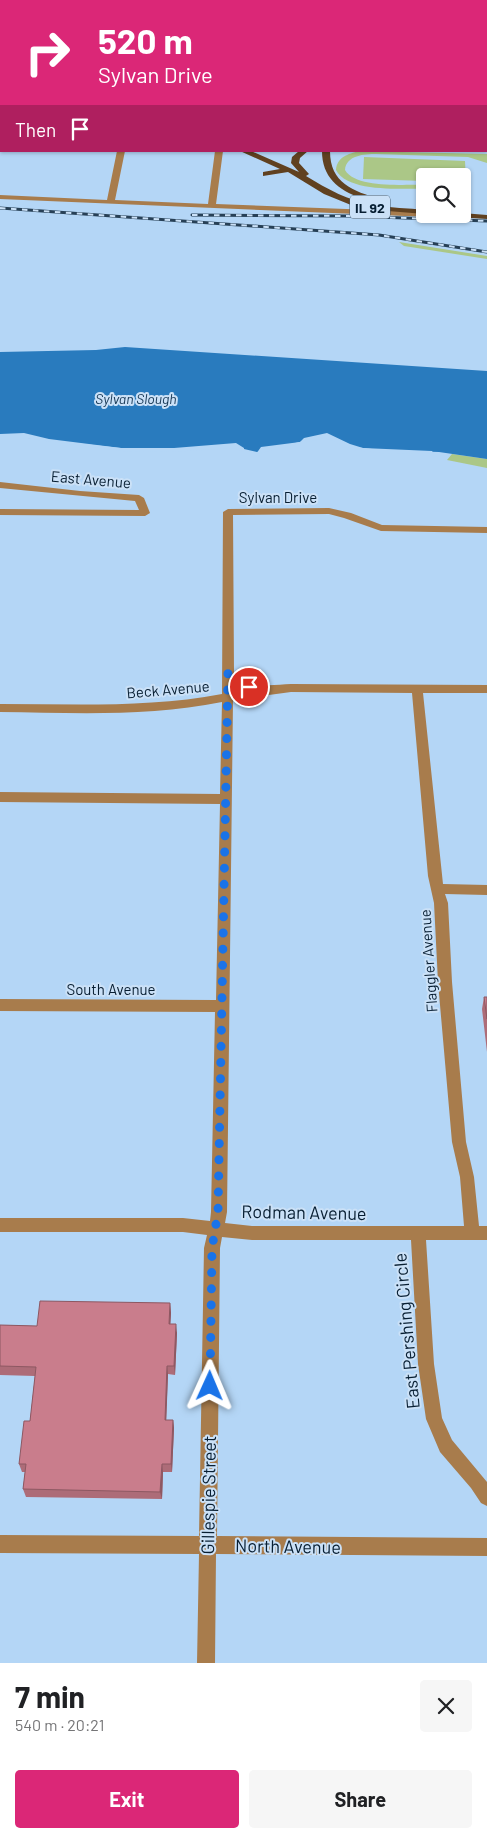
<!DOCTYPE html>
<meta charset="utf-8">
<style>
body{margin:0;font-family:Barlow,sans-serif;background:#f6f6f6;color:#202124;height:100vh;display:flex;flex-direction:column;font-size:19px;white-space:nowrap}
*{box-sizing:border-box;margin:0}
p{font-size:16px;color:#757577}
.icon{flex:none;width:28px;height:28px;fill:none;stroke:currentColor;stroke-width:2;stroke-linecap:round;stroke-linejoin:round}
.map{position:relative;height:1663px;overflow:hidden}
.side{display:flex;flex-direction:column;background:#fff;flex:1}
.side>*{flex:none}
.top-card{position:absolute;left:0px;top:0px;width:488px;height:152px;box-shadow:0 1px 4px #0004;background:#db2777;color:#fff;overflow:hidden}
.controls{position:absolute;left:416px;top:168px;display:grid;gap:10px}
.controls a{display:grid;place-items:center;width:55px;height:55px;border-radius:5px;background:#fff;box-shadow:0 1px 4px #0004;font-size:25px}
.pin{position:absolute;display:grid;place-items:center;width:42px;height:42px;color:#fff;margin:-21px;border:2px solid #fff;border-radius:50%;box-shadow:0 1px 5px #0007}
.me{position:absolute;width:55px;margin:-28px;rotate:1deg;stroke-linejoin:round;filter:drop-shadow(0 0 4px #0008)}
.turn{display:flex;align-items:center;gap:18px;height:105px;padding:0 15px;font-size:22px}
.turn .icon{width:65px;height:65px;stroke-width:2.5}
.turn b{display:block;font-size:35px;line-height:42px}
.then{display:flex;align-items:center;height:48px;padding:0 15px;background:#0003;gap:10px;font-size:19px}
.round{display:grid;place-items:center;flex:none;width:52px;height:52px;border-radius:5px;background:#f6f6f6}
.summary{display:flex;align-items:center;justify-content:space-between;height:85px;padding:0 15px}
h1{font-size:30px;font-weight:700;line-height:38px}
.action{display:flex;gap:10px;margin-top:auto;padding:10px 15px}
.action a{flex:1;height:58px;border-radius:5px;background:#db2777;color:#fff;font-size:20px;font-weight:700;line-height:58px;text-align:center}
.action a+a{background:#f6f6f6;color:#202124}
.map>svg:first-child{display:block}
.green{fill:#abc787}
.water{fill:#297bbe}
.pier{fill:#b4d6f6}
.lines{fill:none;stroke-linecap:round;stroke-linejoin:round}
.minor{fill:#a87c4c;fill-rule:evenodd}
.major{fill:#604120;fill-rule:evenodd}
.rail-casing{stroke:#274056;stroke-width:3}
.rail{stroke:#cbe1f7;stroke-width:2;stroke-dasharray:5.5;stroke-linecap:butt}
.wall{fill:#ad6c78}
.shaded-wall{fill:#8d5862}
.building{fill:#c97d8c;stroke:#8d5862}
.route{stroke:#1a73e8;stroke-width:9;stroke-dasharray:0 16.2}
.labels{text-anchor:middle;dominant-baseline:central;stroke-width:4;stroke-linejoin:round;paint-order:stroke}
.shield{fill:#cbe1f7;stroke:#42586d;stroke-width:1}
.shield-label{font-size:14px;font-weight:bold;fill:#071e32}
.far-water-label{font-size:14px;font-style:italic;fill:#163754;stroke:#cbe1f7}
.street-label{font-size:15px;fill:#071e32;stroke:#cbe1f7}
.near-street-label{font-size:18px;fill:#071e32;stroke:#cbe1f7}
</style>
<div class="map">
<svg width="487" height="1663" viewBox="0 0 487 1663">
<rect width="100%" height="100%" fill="#b4d6f6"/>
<!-- green -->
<path class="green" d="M 359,151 L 487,154 L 487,163 L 468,157 L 376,154 C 365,154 346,155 345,170 C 356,189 405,184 425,185 L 425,189 C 402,188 348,193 336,170 C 337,157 348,154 359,151 Z
M 364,157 L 465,161 L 466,182 L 463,182 L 462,176 L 425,176 L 425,181 L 363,179 Z
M 399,242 L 487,256 L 487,259 L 404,246 Z
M 452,454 L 487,459 L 487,468 L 447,460 Z"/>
<!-- water -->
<path class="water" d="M 125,347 L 487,371 L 487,459 L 439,452 L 381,450 L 354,447 L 325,436 L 257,452 L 244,449 L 234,445 L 170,450 L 121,448 L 0,435 L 0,352 L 96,350 Z"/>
<!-- pier -->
<path class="pier" d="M 24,433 L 49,439 L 121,448 L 174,448 L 236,443 L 244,448 L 244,452 L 234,448 L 171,452 L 121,451 L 23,438 L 0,438 L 0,434 Z
M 327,433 L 350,444 L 363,448 L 432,451 L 434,454 L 381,453 L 354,450 L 325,438 L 256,454 L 261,447 L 300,442 L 304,438 Z"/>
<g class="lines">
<!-- minor -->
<path class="minor" d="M 7,0 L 13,0 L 13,1 L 7,1 Z
M 90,0 L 96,0 L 96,1 L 90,1 Z
M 153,0 L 159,0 L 159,1 L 153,1 Z
M 324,0 L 330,0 L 330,1 L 324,1 Z
M 486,82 L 487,82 L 487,86 L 486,86 Z
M 117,151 L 125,151 L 115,200 L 208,204 L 215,151 L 223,151 L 216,204 L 425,212 L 425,214 L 454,214 L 457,216 L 453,218 L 0,199 L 0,195 L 107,200 Z
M 0,482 L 80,491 L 139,495 L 144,498 L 150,513 L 145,516 L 0,515 L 0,509 L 139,510 L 135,501 L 0,488 Z
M 329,508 L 351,513 L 382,525 L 487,527 L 487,533 L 381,531 L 344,518 L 329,514 L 233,515 L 234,673 C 248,689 272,685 291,684 L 487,685 L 487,693 L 423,693 L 443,884 L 487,885 L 487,895 L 445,894 L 448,903 L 452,982 L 466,1142 L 474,1177 L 479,1226 L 487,1226 L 487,1240 L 426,1240 L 434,1364 L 442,1418 L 452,1440 L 487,1482 L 487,1506 L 481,1503 L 471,1488 L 440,1452 L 426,1419 L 418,1364 L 411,1240 L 252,1240 L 222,1237 L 220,1248 L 217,1536 L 487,1538 L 487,1556 L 216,1554 L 215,1663 L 197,1663 L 199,1554 L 0,1553 L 0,1535 L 199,1536 L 204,1248 L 207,1235 L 183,1232 L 0,1232 L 0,1218 L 183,1218 L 210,1221 L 211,1212 L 215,1012 L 0,1011 L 0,999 L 216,1000 L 220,804 L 0,802 L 0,792 L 220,794 L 222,702 C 149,717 74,713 0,712 L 0,704 C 74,704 149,708 222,694 L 223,512 L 228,509 ZM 234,686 L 246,690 L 234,692 ZM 291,692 L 412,693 L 428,876 L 434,903 L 438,982 L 452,1142 L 460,1177 L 464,1226 L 252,1226 L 225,1223 L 227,1212 L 233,700 Z"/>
<!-- major -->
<path class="major" d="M 0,70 L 1,70 L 1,74 L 0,74 Z
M 0,135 L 1,135 L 1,139 L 0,139 Z
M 240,151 L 251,151 L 299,172 L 291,163 L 292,157 L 299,151 L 308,151 L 300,158 L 299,163 L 309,174 L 306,176 C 327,189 349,201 374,205 C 391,208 408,208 425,210 L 425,214 L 428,214 L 425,214 L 375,210 L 351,205 L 324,194 L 288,172 L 263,176 L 263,172 L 280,169 Z
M 322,151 L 330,151 C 330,183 353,191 380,199 L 380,203 C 374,203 367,201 361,198 C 338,190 322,177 322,151 Z
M 462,213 L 487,215 L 487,219 L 437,216 L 433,214 Z"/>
<defs>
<path id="rail" d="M 0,208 L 379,235 L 487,252
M 192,215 L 350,216 L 487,221"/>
</defs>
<!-- rail casing -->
<use href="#rail" class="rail-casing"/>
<!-- rail -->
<use href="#rail" class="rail"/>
</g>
<!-- wall -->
<path class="wall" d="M 484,997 L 487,997 L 487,1052 L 482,1009 Z
M 170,1303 L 171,1313 L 170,1324 L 177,1333 L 175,1375 L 168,1374 L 166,1420 L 173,1420 L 174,1428 L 172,1472 L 163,1472 L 162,1499 L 26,1497 L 23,1489 L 25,1472 L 22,1472 L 19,1464 L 30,1421 L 35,1376 L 0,1375 L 0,1325 L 37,1326 Z"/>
<!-- shaded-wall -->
<path class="shaded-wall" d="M 170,1303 L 171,1313 L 170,1333 L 169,1324 Z
M 176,1324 L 177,1333 L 175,1375 L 174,1366 Z
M 167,1366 L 168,1374 L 166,1428 L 165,1420 Z
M 173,1420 L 174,1428 L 172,1472 L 171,1464 Z
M 162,1464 L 163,1472 L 162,1499 L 160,1492 Z"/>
<!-- building -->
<path class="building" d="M 374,0 L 395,0 L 397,1 L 374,1 Z
M 484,997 L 487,997 L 487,1019 Z
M 40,1301 L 170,1303 L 169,1324 L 176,1324 L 174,1366 L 167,1366 L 165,1420 L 173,1420 L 171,1464 L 162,1464 L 160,1492 L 23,1489 L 26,1464 L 19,1464 L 24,1421 L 30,1421 L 36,1367 L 0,1366 L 0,1325 L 37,1326 Z"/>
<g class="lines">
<!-- route -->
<path class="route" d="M 210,1386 L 212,1248 L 218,1212 L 228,673 L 233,681 L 249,687"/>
</g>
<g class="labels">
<!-- shield labels -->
<rect class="shield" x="350" y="195.5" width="40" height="23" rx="4"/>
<g class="shield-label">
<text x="370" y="207">IL 92</text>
</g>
<!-- far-water labels -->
<g class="far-water-label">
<text x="136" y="398">Sylvan Slough</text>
</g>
<!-- street labels -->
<g class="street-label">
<text transform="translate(91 479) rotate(5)">East Avenue</text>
<text x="278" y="497">Sylvan Drive</text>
<text transform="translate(168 689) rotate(-5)">Beck Avenue</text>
<text transform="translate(428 961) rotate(-94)">Flaggler Avenue</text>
<text x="111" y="989">South Avenue</text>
</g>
<!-- near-street labels -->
<g class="near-street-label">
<text transform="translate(304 1212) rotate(1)">Rodman Avenue</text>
<text transform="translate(406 1331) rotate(-95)">East Pershing Circle</text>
<text transform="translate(208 1495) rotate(-89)">Gillespie Street</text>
<text transform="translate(288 1546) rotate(1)">North Avenue</text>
</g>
</g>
</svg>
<div class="controls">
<a><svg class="icon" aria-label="search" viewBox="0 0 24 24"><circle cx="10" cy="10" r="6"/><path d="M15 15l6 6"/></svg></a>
</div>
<div class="pin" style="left:249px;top:687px;background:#d93025"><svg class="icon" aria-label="arrive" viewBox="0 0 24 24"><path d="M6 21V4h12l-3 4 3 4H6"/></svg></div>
<svg class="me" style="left:210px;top:1386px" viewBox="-20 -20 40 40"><path d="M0-17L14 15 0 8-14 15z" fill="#1a73e8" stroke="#fff" stroke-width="4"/></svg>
<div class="top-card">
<div class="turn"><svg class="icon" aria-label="right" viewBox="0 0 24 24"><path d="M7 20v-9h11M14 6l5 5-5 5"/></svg><div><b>520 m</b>Sylvan Drive</div></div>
<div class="then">Then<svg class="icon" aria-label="arrive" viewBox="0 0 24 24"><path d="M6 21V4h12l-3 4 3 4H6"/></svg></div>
</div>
</div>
<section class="side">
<div class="summary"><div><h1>7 min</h1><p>540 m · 20:21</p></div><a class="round"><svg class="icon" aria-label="close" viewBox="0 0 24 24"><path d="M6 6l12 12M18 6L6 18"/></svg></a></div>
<div class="action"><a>Exit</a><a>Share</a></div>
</section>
